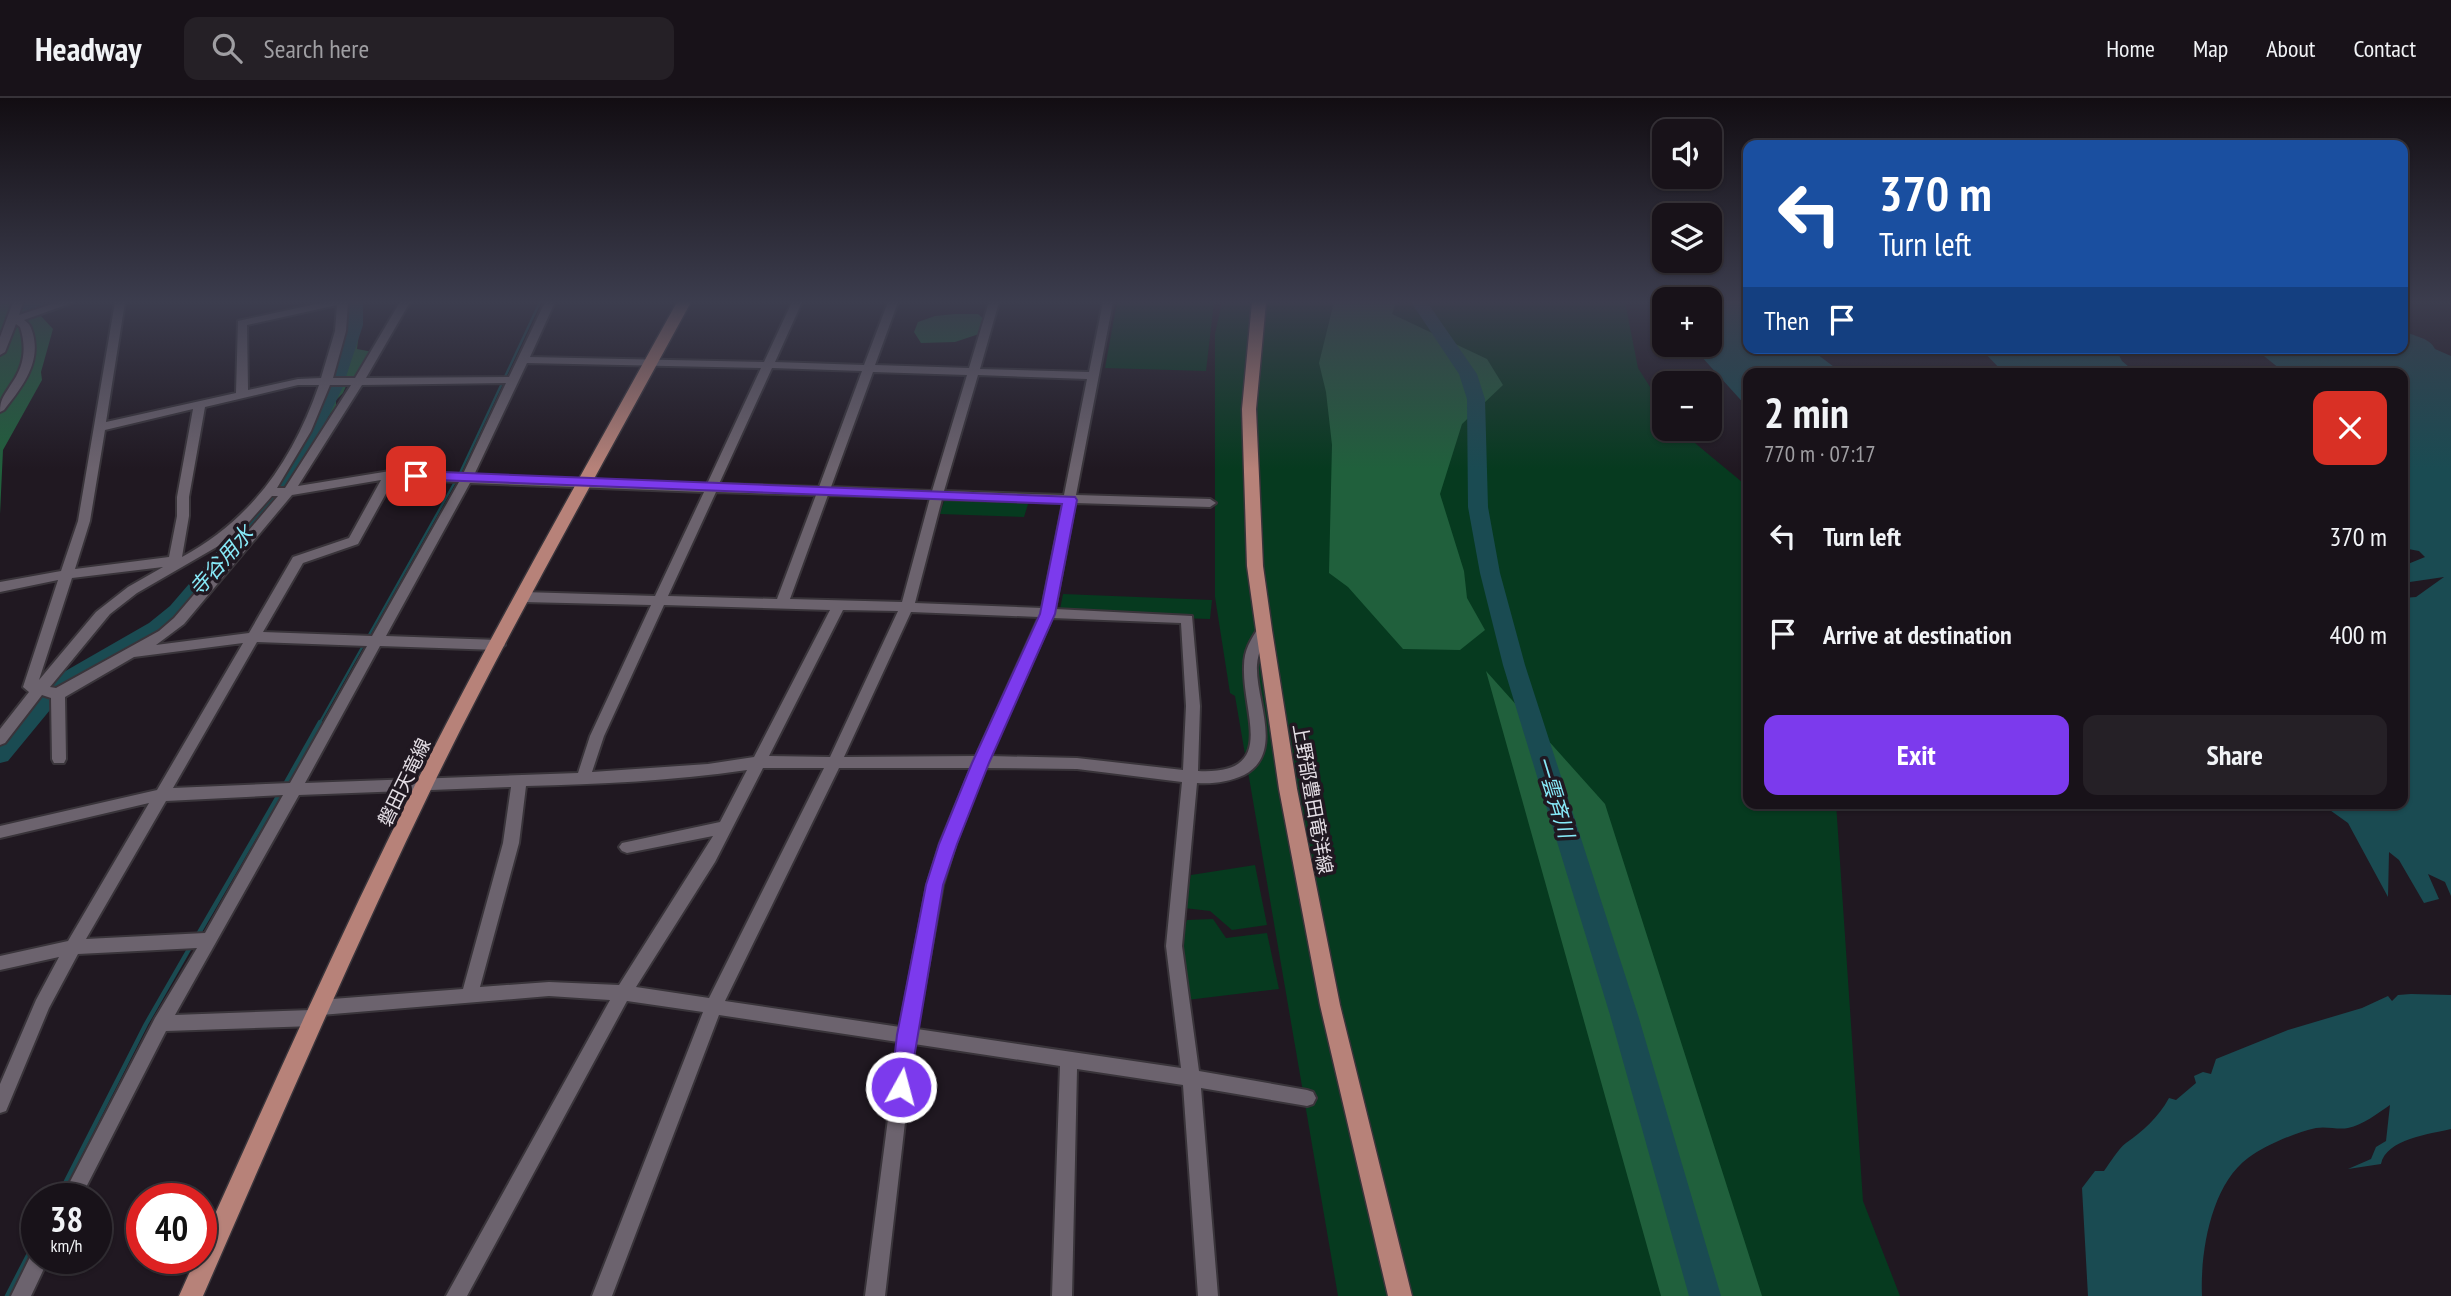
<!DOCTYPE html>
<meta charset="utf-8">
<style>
body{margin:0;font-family:"PT Sans Narrow","Noto Sans JP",sans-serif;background:#252026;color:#f1f3f6;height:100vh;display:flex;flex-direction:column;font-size:26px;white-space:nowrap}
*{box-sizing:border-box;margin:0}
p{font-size:23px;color:#9f9ea2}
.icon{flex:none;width:38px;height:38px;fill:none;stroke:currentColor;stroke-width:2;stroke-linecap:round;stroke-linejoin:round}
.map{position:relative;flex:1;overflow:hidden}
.side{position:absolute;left:1743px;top:270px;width:665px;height:441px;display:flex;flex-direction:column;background:#181219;border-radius:14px;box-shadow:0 2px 5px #0004,0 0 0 2px #363238}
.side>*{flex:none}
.hud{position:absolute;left:1743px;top:42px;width:665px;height:214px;border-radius:14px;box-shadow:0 2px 5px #0004,0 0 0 2px #363238;background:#1a4fa0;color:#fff;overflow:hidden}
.fabs{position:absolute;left:1652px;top:21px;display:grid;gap:14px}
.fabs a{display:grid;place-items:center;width:70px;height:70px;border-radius:14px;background:#181219;box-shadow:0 2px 5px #0004,0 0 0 2px #363238;font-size:35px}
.speed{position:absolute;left:21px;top:1085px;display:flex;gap:14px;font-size:35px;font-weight:700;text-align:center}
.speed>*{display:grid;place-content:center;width:91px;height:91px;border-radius:50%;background:#181219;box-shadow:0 2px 5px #0004,0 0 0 2px #363238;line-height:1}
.speed small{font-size:18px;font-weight:400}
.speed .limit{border:10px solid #d22;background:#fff;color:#111}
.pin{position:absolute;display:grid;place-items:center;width:60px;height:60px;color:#fff;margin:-30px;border-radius:14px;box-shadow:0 4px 10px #0006}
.me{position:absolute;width:77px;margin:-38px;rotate:7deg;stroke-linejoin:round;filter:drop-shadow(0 0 5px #0008)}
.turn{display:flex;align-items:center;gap:24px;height:147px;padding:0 21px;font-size:32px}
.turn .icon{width:91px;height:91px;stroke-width:2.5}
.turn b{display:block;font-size:49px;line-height:60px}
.then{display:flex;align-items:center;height:66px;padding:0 21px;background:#0003;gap:14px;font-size:26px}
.round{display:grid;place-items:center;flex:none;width:74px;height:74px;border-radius:14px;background:#252026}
.headline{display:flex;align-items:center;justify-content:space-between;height:119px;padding:0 21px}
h1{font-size:42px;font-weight:600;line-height:52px}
.primary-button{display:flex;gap:14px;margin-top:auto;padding:14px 21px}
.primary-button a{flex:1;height:80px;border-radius:14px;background:#7c3aed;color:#fff;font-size:28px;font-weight:600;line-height:80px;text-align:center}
.primary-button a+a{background:#252026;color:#f1f3f6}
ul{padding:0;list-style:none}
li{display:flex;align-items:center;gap:21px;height:98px;padding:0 21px}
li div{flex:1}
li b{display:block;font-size:26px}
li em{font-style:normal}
header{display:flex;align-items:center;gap:42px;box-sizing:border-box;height:98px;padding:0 35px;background:#181219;border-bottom:2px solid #363238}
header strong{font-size:33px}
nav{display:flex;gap:38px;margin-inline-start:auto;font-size:24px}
.search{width:490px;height:63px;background:#252026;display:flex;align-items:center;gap:18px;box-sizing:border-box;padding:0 24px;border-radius:14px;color:#9f9ea2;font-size:26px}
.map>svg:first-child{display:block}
.green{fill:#063a1f}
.forest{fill:#20603c}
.water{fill:#1a4b52}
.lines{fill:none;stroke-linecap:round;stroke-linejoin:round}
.stream-far1{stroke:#1a4b52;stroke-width:2.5}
.stream{stroke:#1a4b52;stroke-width:4.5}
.river{fill:#1a4b52;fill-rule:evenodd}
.minor-casing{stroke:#39343a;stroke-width:4}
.major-casing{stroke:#39343a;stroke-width:3}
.minor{fill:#6c636e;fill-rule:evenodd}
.major{fill:#b78279;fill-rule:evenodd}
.route{fill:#7c3aed;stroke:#51269a;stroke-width:2}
.labels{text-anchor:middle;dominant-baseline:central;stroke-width:7;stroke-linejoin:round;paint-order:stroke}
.street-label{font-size:19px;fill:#e4dee5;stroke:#201821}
.water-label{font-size:21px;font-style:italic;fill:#87e9f8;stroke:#201821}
</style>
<header>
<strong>Headway</strong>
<div class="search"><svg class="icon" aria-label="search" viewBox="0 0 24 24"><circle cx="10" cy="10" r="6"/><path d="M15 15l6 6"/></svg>Search here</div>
<nav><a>Home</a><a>Map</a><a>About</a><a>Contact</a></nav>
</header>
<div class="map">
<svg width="2451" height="1198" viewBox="0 0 2451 1198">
<rect width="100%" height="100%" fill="#201821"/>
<!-- green -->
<path class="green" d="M 1117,204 L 1214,204 L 1206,273 L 1105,270 Z
M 1222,204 L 1625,204 L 1638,270 L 1664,311 L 1664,331 L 1678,331 L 1748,389 L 1748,705 L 1836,705 L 1863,1103 L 1900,1198 L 1338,1198 L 1235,598 L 1230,595 L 1215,499 L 1215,236 Z
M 945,400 L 1029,403 L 1024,419 L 940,416 Z
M 1063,496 L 1212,502 L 1210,521 L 1059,516 Z
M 1255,767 L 1267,827 L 1232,832 L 1210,813 L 1184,810 L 1191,777 Z
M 1213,821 L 1226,840 L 1267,835 L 1279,891 L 1187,902 L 1175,856 L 1187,822 Z"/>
<!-- forest -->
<path class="forest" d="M 0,204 L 28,204 L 53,231 L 41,274 L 42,282 L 3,352 L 0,416 Z
M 363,204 L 357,251 L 373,254 L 357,283 L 347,286 L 343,295 L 336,302 L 336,308 L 313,339 L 309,354 L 301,356 L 329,287 L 350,205 Z
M 1334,204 L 1396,204 L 1392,216 L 1487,261 L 1503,287 L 1462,326 L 1440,396 L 1464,473 L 1467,500 L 1485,532 L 1460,552 L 1403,551 L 1348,489 L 1329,475 L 1332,347 L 1326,294 L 1319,265 Z
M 955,216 L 978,216 L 985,222 L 979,236 L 955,244 L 921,245 L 914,234 L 918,224 L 935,218 Z
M 1486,573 L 1605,706 L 1762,1198 L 1661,1198 Z"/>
<!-- water -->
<path class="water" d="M 1710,204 L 1748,204 L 1748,250 L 1809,250 L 1842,275 L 1748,275 L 1748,310 L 1691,247 L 1710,247 Z
M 2403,232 C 2413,239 2430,239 2435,251 L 2451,258 L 2451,798 L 2445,784 L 2428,776 L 2439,801 L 2424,805 L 2399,762 L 2389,754 L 2388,799 L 2348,725 L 2320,705 L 2403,705 L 2403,500 L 2416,499 L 2444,479 L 2403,485 L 2403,468 L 2425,459 L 2419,453 L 2403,450 L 2403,275 L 2285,275 L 2254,250 L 2403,250 Z
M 1980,250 L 2115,250 L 2122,263 L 2136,275 L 2004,275 Z
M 2411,896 L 2451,897 L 2451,1031 C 2430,1036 2386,1041 2381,1066 L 2348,1071 L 2371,1061 L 2376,1049 L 2386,1043 L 2390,1007 C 2378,1015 2363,1027 2348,1030 C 2338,1032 2327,1028 2316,1030 C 2294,1035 2266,1047 2248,1060 C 2211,1087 2200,1155 2202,1198 L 2088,1198 L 2082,1090 L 2095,1073 L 2104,1073 C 2110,1065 2118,1051 2126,1045 C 2143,1033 2158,1020 2169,1000 L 2176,1002 L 2196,985 L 2194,978 L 2203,974 L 2211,976 L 2216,961 L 2288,932 L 2362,910 L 2388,898 L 2392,903 L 2398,897 Z"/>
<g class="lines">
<!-- stream-far1 -->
<path class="stream-far1" d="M 319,626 L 460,375 L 540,204"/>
<!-- stream -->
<path class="stream" d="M 284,688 L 320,624
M 196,840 L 280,695
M 57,1101 L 146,926 L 192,846
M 7,1198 L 37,1140"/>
<!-- river -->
<path class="river" d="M 22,204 L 50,205 L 59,210 C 51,219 34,214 24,212 Z
M 346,204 L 363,204 L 363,227 L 342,291 L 296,384 L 186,518 L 165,537 L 64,595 L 8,663 L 0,665 L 0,640 L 48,583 L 149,525 L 170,508 L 258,406 L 277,382 L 324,291 L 345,227 Z
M 1411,204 L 1427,204 L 1477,276 L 1485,301 L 1488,409 L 1500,475 L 1525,567 L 1638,917 L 1721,1198 L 1689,1198 L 1610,917 L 1503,567 L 1480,475 L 1468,409 L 1467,301 L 1459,276 Z"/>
<defs>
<path id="minor" d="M 13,204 L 23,204 L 19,217 L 58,204 L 74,204 L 24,222 C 30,226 31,229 33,236 C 41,266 21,290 4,312 L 0,314 C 0,301 4,298 10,288 C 24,269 27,251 20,229 L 16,226 L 5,254 L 0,257 L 0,239 Z
M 115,204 L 125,204 L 106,324 L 236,295 L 238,223 L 325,204 L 348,204 L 346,233 L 333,280 L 355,280 L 400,204 L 410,204 L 366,280 L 509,279 L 545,204 L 555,204 L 530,259 L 764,264 L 792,204 L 802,204 L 775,264 L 864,267 L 888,204 L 898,204 L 875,267 L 969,270 L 989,204 L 999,204 L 980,271 L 1089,274 L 1103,204 L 1113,204 L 1076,397 L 1210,401 L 1216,405 L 1210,409 L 1075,405 L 1055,511 L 1192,518 L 1200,608 L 1198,673 C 1279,677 1242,617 1244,568 C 1244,552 1251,541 1259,529 L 1264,527 L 1271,532 C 1264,543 1258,553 1257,567 C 1255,602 1285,655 1244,677 C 1229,684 1213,686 1197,685 L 1182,848 L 1199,973 L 1307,992 L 1313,994 L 1316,1000 L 1313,1006 L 1307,1008 L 1201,990 L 1218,1198 L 1198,1198 L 1183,987 L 1077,971 L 1072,1198 L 1052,1198 L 1060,968 L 914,946 L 885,1198 L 865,1198 L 898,944 L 719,917 L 612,1198 L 592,1198 L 703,914 L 627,903 L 467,1198 L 446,1198 L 610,902 L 549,898 L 321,917 L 320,925 L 314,928 L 166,933 L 80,1101 L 61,1101 L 155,920 L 197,850 L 78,856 L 49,910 L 6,1013 L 0,1015 L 0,986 L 36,902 L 59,859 L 0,872 L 0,858 L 68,843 L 149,705 L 0,740 L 0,728 L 157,692 L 243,545 L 134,559 L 65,599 L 66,661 L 64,665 L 54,665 L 52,661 L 51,600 L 42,597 L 5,645 L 0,647 L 0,631 L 29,594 L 23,589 L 58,482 L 0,494 L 0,484 L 61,473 L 78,423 ZM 337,207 L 335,233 L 321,280 L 298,281 L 248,292 L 247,227 ZM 527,265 L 761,270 L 707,386 L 474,377 ZM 772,270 L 862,273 L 819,389 L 719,386 ZM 873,274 L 967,277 L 932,393 L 831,389 ZM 978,277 L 1087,281 L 1064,397 L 944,393 ZM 506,285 L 463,376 L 390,373 L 298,388 L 362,287 ZM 298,287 L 319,287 C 293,362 252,421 182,459 L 189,418 L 189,399 L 205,309 ZM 330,287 L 351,287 L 285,390 L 277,390 L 311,333 ZM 193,311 L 177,399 L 177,418 L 169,459 L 75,471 L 90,423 L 105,332 ZM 394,381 L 459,384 L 372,538 L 263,534 L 303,465 L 358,446 ZM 381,382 L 349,440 L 293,459 L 249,535 L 156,547 L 184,526 L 292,397 ZM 470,385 L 704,394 L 655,498 L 523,494 L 516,499 L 523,504 L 651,507 L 590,638 L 578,675 L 305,685 L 380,548 L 498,552 L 505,547 L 498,542 L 386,538 ZM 716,394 L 816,397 L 777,501 L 668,498 ZM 828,397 L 930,400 L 902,504 L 790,501 ZM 272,398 L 278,398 L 174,520 L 159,533 L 56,590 L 50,589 L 110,516 L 137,495 L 227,443 L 249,424 ZM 942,401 L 1063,405 L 1042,510 L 915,505 ZM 163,469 L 128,489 L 96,514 L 39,582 L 72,480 ZM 664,507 L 830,512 L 754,659 L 708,666 L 592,674 L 604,638 ZM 843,512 L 898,513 L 830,659 L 769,658 ZM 911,514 L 1039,519 L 976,658 L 844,659 ZM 1052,520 L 1181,525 L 1186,608 L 1183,672 L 1077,660 L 990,658 ZM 257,544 L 367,548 L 290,685 L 173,690 ZM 763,670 L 824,670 L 709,900 L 636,889 L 715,764 ZM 839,670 L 971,670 L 940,745 L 927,787 L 900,929 L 725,903 ZM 985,670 L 1077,671 L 1182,684 L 1166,848 L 1181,970 L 917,931 L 943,787 L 956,745 ZM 747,672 L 720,724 L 622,745 L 619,749 L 622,753 L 627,755 L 713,738 L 619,887 L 549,884 L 480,889 L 519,745 L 526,688 C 600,686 674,683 747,672 ZM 511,689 L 503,745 L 463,891 L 319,902 L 313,905 L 312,912 L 175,917 L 299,697 ZM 283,697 L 205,835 L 86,841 L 166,703 Z
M 37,1152 L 37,1160 L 49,1160 L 31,1198 L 11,1198 L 33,1153 Z"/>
<path id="major" d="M 677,204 L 691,204 C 604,364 514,522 434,685 C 352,854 278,1026 203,1198 L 179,1198 L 196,1160 L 201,1160 L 201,1147 C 271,992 340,837 416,685 C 498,522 589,364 677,204 Z
M 1252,204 L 1266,204 L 1256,311 L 1263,468 L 1272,532 L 1297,691 L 1340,907 L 1412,1198 L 1388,1198 L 1320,907 L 1279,691 L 1256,532 L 1247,468 L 1242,311 Z"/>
</defs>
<!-- minor casing -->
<use href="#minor" class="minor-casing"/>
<!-- major casing -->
<use href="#major" class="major-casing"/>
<!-- minor -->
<use href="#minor" class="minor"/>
<!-- major -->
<use href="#major" class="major"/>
</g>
<!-- sky -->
<linearGradient id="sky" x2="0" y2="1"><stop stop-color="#120d12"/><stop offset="0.55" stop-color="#3c3d4e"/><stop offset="1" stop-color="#3c3d4e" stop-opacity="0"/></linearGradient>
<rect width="2451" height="371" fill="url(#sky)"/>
<!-- route -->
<path class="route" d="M 416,373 L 1075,399 L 1077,402 L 1055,516 L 989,665 L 957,746 L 943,787 L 908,996 L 901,998 L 894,996 L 891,989 L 897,937 L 926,787 L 939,746 L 972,665 L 1040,516 L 1062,406 L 411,381 L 411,375 Z"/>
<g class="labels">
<!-- street labels -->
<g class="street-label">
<text transform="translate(404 684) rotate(-64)">磐田天竜線</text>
<text transform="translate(1313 701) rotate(80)">上野部豊田竜洋線</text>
</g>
<!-- water labels -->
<g class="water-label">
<text transform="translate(221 463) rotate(-49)">寺谷用水</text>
<text transform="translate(1555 699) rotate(73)">一雲斉川</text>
</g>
</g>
</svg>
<div class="fabs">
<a><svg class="icon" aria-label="sound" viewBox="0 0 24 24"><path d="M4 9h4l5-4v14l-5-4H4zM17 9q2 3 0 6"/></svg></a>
<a><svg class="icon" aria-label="layers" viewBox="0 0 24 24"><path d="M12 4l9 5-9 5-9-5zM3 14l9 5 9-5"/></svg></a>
<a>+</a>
<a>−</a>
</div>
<div class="speed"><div>38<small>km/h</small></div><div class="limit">40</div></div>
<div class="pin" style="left:416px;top:378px;background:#d93025"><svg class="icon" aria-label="arrive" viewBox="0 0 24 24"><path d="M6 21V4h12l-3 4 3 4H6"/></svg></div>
<svg class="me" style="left:901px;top:989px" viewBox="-20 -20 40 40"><circle r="17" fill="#7c3aed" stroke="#fff" stroke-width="3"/><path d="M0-11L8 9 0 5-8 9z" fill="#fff"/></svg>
<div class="hud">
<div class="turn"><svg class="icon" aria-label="left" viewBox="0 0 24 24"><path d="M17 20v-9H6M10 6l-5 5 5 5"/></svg><div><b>370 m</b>Turn left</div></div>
<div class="then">Then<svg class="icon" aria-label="arrive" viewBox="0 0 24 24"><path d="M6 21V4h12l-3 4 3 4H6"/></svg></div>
</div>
<section class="side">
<div class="headline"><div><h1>2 min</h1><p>770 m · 07:17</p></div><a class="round" style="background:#d93025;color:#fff"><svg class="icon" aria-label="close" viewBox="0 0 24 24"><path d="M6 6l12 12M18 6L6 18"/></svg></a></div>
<ul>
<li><svg class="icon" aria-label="left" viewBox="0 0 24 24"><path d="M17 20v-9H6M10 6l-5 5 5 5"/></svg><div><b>Turn left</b></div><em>370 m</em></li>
<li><svg class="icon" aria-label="arrive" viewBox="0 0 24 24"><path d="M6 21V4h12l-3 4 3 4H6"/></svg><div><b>Arrive at destination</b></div><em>400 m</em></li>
</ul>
<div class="primary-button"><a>Exit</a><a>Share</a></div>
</section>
</div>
